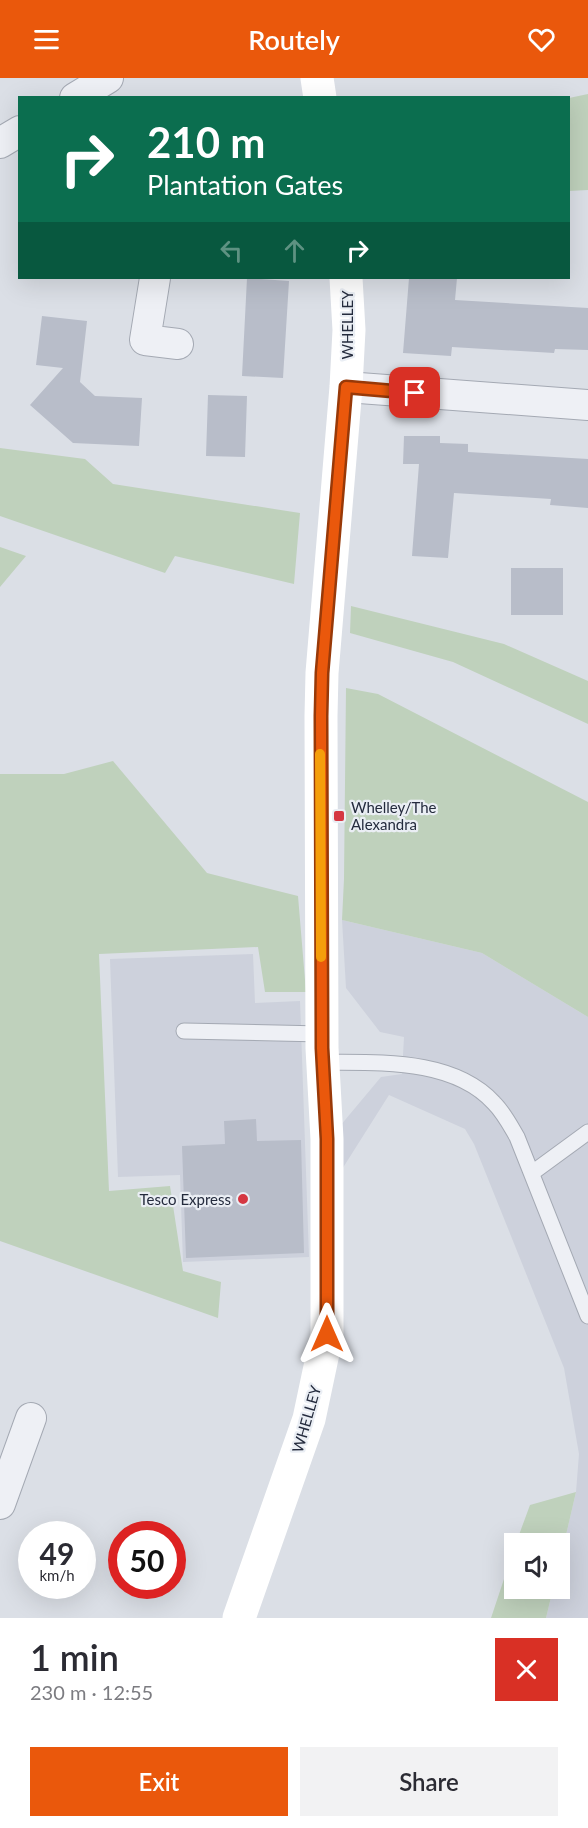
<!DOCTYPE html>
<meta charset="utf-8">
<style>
body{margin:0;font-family:Lato,sans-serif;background:#f2f2f3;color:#2b2b33;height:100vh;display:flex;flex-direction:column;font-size:22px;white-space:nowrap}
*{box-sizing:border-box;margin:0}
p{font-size:20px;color:#7c7c81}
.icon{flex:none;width:33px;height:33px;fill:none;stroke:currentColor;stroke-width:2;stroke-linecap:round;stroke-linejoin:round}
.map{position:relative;height:1540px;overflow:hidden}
.panel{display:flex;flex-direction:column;background:#fff;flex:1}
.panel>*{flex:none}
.banner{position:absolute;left:18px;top:18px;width:552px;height:183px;border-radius:0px;box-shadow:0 6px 24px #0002;background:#0b6e4f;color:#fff;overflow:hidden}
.buttons{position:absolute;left:504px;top:1455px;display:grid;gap:12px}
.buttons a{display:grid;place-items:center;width:66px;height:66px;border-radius:0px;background:#fff;box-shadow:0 6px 24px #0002;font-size:30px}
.speed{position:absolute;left:18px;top:1443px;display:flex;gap:12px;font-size:30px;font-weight:700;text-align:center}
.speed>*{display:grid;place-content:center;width:78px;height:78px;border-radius:50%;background:#fff;box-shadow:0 6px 24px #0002;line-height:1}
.speed small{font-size:15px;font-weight:400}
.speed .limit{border:9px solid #d22;background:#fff;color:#111}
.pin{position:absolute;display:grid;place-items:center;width:51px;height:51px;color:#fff;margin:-26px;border-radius:12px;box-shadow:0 3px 9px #0006}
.me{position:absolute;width:66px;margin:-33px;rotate:0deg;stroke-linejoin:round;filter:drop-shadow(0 0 4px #0008)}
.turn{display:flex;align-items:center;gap:21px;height:126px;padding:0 30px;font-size:27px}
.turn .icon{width:78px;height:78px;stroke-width:2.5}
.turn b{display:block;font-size:42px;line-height:51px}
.lanes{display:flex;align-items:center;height:57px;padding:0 30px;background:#0003;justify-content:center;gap:30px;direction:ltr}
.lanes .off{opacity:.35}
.round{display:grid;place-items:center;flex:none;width:63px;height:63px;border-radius:0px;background:#f2f2f3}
.overview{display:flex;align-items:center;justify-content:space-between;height:102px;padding:0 30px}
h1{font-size:36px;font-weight:600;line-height:45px}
.cta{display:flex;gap:12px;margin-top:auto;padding:12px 30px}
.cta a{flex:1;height:69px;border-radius:0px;background:#ea580c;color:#fff;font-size:24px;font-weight:600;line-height:69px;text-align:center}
.cta a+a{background:#f2f2f3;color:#2b2b33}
header{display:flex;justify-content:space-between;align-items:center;height:78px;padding:0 30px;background:#ea580c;color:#fff;font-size:27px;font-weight:600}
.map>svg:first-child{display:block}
.built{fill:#cdd1dc}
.green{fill:#bfd1bc}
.building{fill:#b8bdc9}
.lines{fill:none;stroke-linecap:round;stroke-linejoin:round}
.lane-casing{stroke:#a4a9b3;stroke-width:17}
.street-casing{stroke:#a4a9b3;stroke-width:32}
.lane{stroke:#eef0f5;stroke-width:15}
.street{stroke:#eef0f5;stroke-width:30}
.secondary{stroke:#fff;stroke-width:33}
.route-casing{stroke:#983908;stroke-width:15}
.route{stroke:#ea580c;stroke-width:10}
.slow{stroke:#f59e0b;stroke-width:10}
.poi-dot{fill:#d53742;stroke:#eaeef4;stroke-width:2}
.labels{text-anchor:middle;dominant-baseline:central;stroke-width:4.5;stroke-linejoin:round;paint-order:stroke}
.street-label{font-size:15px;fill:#242b3d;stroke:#eaeef4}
.poi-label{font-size:15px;fill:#242b3d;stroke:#eaeef4;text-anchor:start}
</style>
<header><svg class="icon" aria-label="menu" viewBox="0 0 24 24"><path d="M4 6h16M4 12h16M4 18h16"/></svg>Routely<svg class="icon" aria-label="heart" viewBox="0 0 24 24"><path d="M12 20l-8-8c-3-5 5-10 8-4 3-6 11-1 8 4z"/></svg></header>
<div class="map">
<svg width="588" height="1540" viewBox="0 0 588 1540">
<rect width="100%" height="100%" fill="#dbdfe6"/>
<!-- built -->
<path class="built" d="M 342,842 L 482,875 L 588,939 L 588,1540 L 546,1540 L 553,1511 L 560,1510 L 560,1483 L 576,1414 L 579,1376 L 564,1290 L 474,1066 L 465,1051 L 389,1017 L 339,1096 L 340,1048 L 381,999 L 402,996 L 404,959 L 380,954 L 346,910 Z
M 253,876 L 255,925 L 300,923 L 309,1179 L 183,1184 L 180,1097 L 118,1099 L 110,881 Z"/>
<!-- green -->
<path class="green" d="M 588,16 L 588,112 L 569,113 L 569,20 Z
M 0,370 L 85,381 L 113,406 L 300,435 L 294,506 L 175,478 L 165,495 L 0,438 Z
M 0,469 L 26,478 L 0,509 Z
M 351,528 L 504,566 L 588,603 L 588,646 L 453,584 L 350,555 Z
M 346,610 L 378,616 L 588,724 L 588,939 L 482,875 L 342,842 L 344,801 Z
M 113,683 L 207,795 L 298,818 L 306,914 L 265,914 L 258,869 L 99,876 L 109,1113 L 170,1108 L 183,1193 L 221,1204 L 218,1240 L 0,1163 L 0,696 L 64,696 Z
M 576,1414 L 560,1483 L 560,1466 L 516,1465 L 530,1427 Z
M 514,1471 L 514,1510 L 553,1511 L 546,1540 L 491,1540 Z"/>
<!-- building -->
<path class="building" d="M 247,200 L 289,203 L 283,300 L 242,298 Z
M 409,200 L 457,200 L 455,222 L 588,230 L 588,272 L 555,271 L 554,275 L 452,269 L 451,278 L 403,275 Z
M 42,238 L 87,243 L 80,304 L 95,318 L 142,320 L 139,368 L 73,365 L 30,327 L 63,290 L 36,287 Z
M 208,317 L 247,318 L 245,379 L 206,378 Z
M 404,358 L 440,358 L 440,365 L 468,366 L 468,374 L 588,381 L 588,430 L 550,427 L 551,421 L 454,415 L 448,480 L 412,478 L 419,386 L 403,386 Z
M 511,490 L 563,490 L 563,537 L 511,537 Z
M 256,1041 L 257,1063 L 301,1062 L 304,1175 L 186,1180 L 182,1068 L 225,1066 L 224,1043 Z"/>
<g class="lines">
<defs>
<path id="lane" d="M 184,953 L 322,956
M 323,984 C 378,985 453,980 494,1025 C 504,1035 510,1047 517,1059 L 588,1238
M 532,1095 L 588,1054"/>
<path id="street" d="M 75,20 L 108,0
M 0,65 L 20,53
M 155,200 L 145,262 L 178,266
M 346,309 L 588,327
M 0,1426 L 31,1340"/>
</defs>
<!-- lane casing -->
<use href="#lane" class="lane-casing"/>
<!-- street casing -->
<use href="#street" class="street-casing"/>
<!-- lane -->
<use href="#lane" class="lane"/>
<!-- street -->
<use href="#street" class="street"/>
<!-- secondary -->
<path class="secondary" d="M 317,0 L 320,20
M 239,1540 L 309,1341 L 327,1256 L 327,1061 L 322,970 L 321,638 L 322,595 L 346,309 L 349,252 L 346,200"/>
</g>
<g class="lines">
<defs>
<path id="route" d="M 327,1256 L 327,1061 L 322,970 L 321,638 L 322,595 L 346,309 L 415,315"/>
</defs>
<!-- route casing -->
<use href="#route" class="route-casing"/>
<!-- route -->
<use href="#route" class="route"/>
<!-- slow -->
<path class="slow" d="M 320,676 L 321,879"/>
</g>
<!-- markers -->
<g class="poi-dot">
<rect x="333" y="732" width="12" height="12" rx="3"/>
<circle cx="243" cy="1121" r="6"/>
</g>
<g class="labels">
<!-- street labels -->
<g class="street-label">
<text transform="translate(347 247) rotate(-90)">WHELLEY</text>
<text transform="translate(306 1341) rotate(-74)">WHELLEY</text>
</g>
<!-- poi labels -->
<g class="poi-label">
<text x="351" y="729">Whelley/The<tspan x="351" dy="17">Alexandra</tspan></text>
<text x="231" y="1121" text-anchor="end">Tesco Express</text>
</g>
</g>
</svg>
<div class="buttons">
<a><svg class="icon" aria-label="sound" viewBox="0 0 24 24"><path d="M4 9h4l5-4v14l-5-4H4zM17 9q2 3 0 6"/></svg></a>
</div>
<div class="speed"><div>49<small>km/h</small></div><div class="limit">50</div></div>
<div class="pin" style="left:415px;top:315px;background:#d93025"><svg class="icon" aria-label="arrive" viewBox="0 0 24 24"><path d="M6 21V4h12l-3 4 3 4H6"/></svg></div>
<svg class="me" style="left:327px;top:1256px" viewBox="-20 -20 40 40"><path d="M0-17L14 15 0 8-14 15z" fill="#ea580c" stroke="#fff" stroke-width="4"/></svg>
<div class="banner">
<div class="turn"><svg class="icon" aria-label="right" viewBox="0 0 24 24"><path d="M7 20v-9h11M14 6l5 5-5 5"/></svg><div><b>210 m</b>Plantation Gates</div></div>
<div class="lanes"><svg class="icon off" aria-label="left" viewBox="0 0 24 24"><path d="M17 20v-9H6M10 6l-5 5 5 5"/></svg><svg class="icon off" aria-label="ahead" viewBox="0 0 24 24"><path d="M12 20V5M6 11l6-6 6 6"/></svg><svg class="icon" aria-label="right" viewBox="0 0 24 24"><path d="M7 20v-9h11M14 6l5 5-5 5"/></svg></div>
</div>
</div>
<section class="panel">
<div class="overview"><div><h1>1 min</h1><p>230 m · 12:55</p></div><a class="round" style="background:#d93025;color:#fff"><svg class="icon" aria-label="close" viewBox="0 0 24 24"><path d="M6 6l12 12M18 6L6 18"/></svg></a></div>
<div class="cta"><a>Exit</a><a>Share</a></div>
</section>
